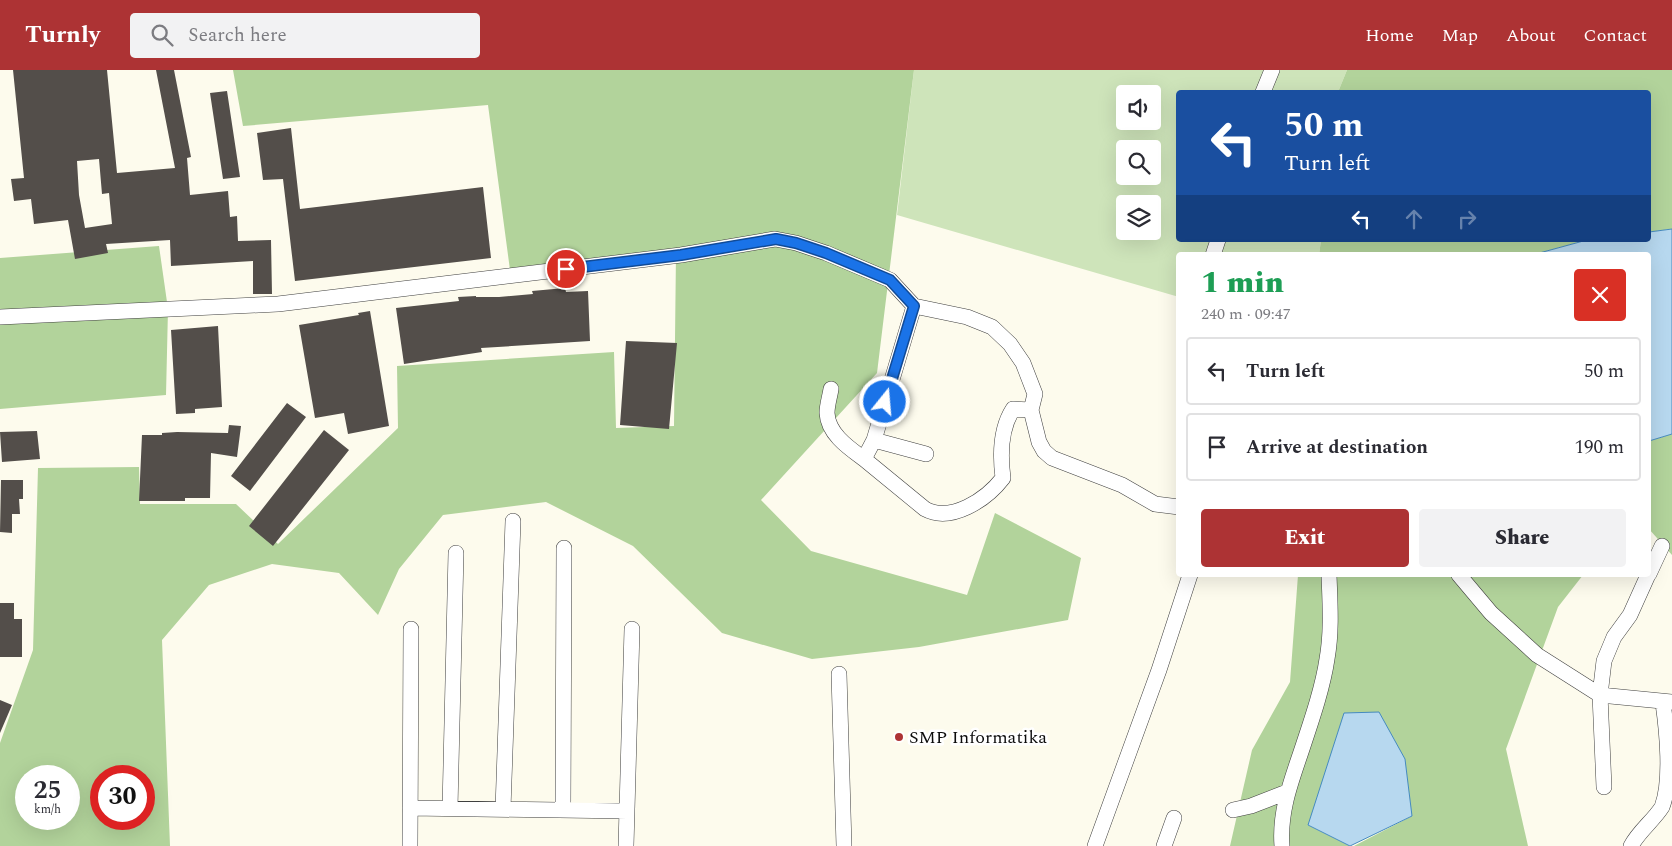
<!DOCTYPE html>
<meta charset="utf-8">
<style>
body{margin:0;font-family:Spectral,serif;background:#f2f2f3;color:#2b2b33;height:100vh;display:flex;flex-direction:column;font-size:19px;white-space:nowrap}
*{box-sizing:border-box;margin:0}
p{font-size:16px;color:#7c7c81}
.icon{flex:none;width:28px;height:28px;fill:none;stroke:currentColor;stroke-width:2;stroke-linecap:round;stroke-linejoin:round}
.map{position:relative;flex:1;overflow:hidden}
.drawer{position:absolute;left:1176px;top:182px;width:475px;height:325px;display:flex;flex-direction:column;background:#fff;border-radius:5px;box-shadow:0 5px 20px #0002}
.drawer>*{flex:none}
.top-card{position:absolute;left:1176px;top:20px;width:475px;height:152px;border-radius:5px;box-shadow:0 5px 20px #0002;background:#1a4fa0;color:#fff;overflow:hidden}
.controls{position:absolute;left:1116px;top:15px;display:grid;gap:10px}
.controls a{display:grid;place-items:center;width:45px;height:45px;border-radius:5px;background:#fff;box-shadow:0 5px 20px #0002;font-size:25px}
.speed{position:absolute;left:15px;top:695px;display:flex;gap:10px;font-size:25px;font-weight:700;text-align:center}
.speed>*{display:grid;place-content:center;width:65px;height:65px;border-radius:50%;background:#fff;box-shadow:0 5px 20px #0002;line-height:1}
.speed small{font-size:12px;font-weight:400}
.speed .limit{border:8px solid #d22;background:#fff;color:#111}
.pin{position:absolute;display:grid;place-items:center;width:42px;height:42px;color:#fff;margin:-21px;border:2px solid #fff;border-radius:50%;box-shadow:0 1px 5px #0007}
.me{position:absolute;width:55px;margin:-28px;rotate:17deg;stroke-linejoin:round;filter:drop-shadow(0 0 4px #0008)}
.turn{display:flex;align-items:center;gap:18px;height:105px;padding:0 25px;font-size:22px}
.turn .icon{width:65px;height:65px;stroke-width:2.5}
.turn b{display:block;font-size:35px;line-height:42px}
.lanes{display:flex;align-items:center;height:48px;padding:0 25px;background:#0003;justify-content:center;gap:25px;direction:ltr}
.lanes .off{opacity:.35}
.round{display:grid;place-items:center;flex:none;width:52px;height:52px;border-radius:5px;background:#f2f2f3}
.overview{display:flex;align-items:center;justify-content:space-between;height:85px;padding:0 25px}
h1{font-size:30px;font-weight:800;line-height:38px;color:#1e9e55}
.cta{display:flex;gap:10px;margin-top:auto;padding:10px 25px}
.cta a{flex:1;height:58px;border-radius:5px;background:#ad3334;color:#fff;font-size:20px;font-weight:800;line-height:58px;text-align:center}
.cta a+a{background:#f2f2f3;color:#2b2b33}
ul{padding:0;list-style:none}
li{display:flex;align-items:center;gap:15px;height:68px;margin:0 10px 8px;padding:0 15px;border:2px solid #e1e1e2;border-radius:5px}
li div{flex:1}
li b{display:block;font-size:19px}
li em{font-style:normal}
header{display:flex;align-items:center;gap:30px;box-sizing:border-box;height:70px;padding:0 25px;background:#ad3334;color:#fff}
header strong{font-size:24px}
nav{display:flex;gap:28px;margin-inline-start:auto;font-size:18px}
.search{width:350px;height:45px;background:#f2f2f3;display:flex;align-items:center;gap:12px;box-sizing:border-box;padding:0 18px;border-radius:5px;color:#7c7c81;font-size:19px}
.map>svg:first-child{display:block}
.green{fill:#cee4ba;fill-rule:evenodd}
.forest{fill:#b2d39b;fill-rule:evenodd}
.water{fill:#b7d8ef;stroke:#458abf}
.building{fill:#534e4a;fill-rule:evenodd}
.lines{fill:none;stroke-linecap:round;stroke-linejoin:round}
.minor-casing{stroke:#3f3f3f;stroke-width:16}
.minor{stroke:#fff;stroke-width:15}
.route-casing{stroke:#114b97;stroke-width:12}
.route{stroke:#1a73e8;stroke-width:9}
.poi-dot{fill:#ad3334;stroke:#fff;stroke-width:2}
.labels{text-anchor:middle;dominant-baseline:central;stroke-width:5;stroke-linejoin:round;paint-order:stroke}
.poi-label{font-size:18px;fill:#0c0c0c;stroke:#fff;text-anchor:start}
</style>
<header>
<strong>Turnly</strong>
<div class="search"><svg class="icon" aria-label="search" viewBox="0 0 24 24"><circle cx="10" cy="10" r="6"/><path d="M15 15l6 6"/></svg>Search here</div>
<nav><a>Home</a><a>Map</a><a>About</a><a>Contact</a></nav>
</header>
<div class="map">
<svg width="1672" height="776" viewBox="0 0 1672 776">
<rect width="100%" height="100%" fill="#fdfbed"/>
<!-- green -->
<path class="green" d="M 914,0 L 1347,0 L 1338,22 L 1179,22 L 1179,170 L 1321,170 L 1319,185 L 1179,185 L 1179,227 L 897,145 ZM 1125,24 L 1152,24 L 1152,51 L 1125,51 ZM 1125,79 L 1152,79 L 1152,106 L 1125,106 ZM 1125,134 L 1152,134 L 1152,161 L 1125,161 Z"/>
<!-- forest -->
<path class="forest" d="M 233,0 L 914,0 L 877,303 L 761,430 L 811,481 L 967,525 L 995,443 L 1081,488 L 1068,550 L 919,577 L 812,589 L 722,563 L 633,476 L 546,432 L 443,445 L 399,499 L 378,545 L 339,503 L 272,494 L 209,515 L 162,570 L 170,776 L 0,776 L 0,673 L 33,580 L 38,398 L 139,397 L 140,434 L 236,434 L 278,474 L 398,358 L 397,296 L 614,282 L 616,358 L 674,356 L 676,183 L 510,200 L 488,35 L 243,56 ZM 26,706 L 69,706 L 69,749 L 26,749 ZM 101,706 L 144,706 L 144,749 L 101,749 Z
M 1347,0 L 1672,0 L 1672,159 L 1649,162 L 1649,22 L 1338,22 Z
M 1321,170 L 1587,170 L 1532,185 L 1319,185 Z
M 159,176 L 168,239 L 166,325 L 0,339 L 0,188 Z
M 1672,364 L 1672,485 L 1649,459 L 1649,371 Z
M 1298,505 L 1583,505 L 1558,537 L 1506,679 L 1528,776 L 1354,776 L 1412,746 L 1308,755 L 1350,776 L 1230,776 L 1252,680 L 1290,612 Z"/>
<!-- water -->
<path class="water" d="M 1672,159 L 1672,364 L 1649,371 L 1649,185 L 1532,185 L 1587,170 L 1649,170 L 1649,162 Z
M 1379,642 L 1405,689 L 1412,746 L 1350,776 L 1308,755 L 1344,643 Z"/>
<!-- building -->
<path class="building" d="M 13,0 L 107,0 L 117,103 L 175,98 L 156,0 L 174,0 L 191,87 L 187,88 L 190,125 L 228,121 L 230,147 L 237,146 L 238,171 L 271,170 L 272,224 L 253,224 L 253,191 L 171,196 L 170,170 L 106,174 L 108,183 L 75,189 L 68,150 L 34,154 L 31,129 L 14,131 L 11,109 L 24,108 ZM 99,89 L 102,124 L 109,123 L 112,154 L 85,158 L 79,125 L 77,91 Z
M 227,21 L 240,107 L 223,109 L 210,23 Z
M 291,58 L 300,139 L 483,117 L 491,188 L 295,211 L 283,109 L 263,110 L 257,63 Z
M 565,218 L 566,222 L 588,221 L 590,271 L 481,278 L 482,282 L 404,294 L 396,238 L 459,231 L 458,227 L 476,226 L 476,227 L 499,227 L 533,224 L 532,221 Z
M 370,241 L 389,356 L 348,364 L 344,343 L 315,348 L 299,255 L 359,245 L 358,243 Z
M 218,256 L 222,337 L 195,339 L 195,343 L 176,344 L 171,260 Z
M 626,271 L 677,273 L 669,359 L 620,355 Z
M 287,333 L 306,347 L 250,421 L 231,406 Z
M 229,355 L 241,356 L 237,387 L 211,383 L 210,428 L 185,428 L 185,431 L 139,431 L 142,365 L 162,365 L 162,363 L 177,362 L 228,363 Z
M 324,360 L 349,380 L 273,476 L 249,456 Z
M 37,361 L 40,389 L 2,392 L 0,362 Z
M 1,410 L 23,410 L 23,429 L 19,429 L 20,444 L 12,444 L 12,463 L 0,462 Z
M 0,533 L 14,533 L 14,549 L 22,549 L 22,587 L 0,587 Z
M 0,630 L 12,635 L 0,663 Z"/>
<g class="lines">
<defs>
<path id="minor" d="M 1263,22 L 1272,0
M 1213,185 L 1218,170
M 0,247 L 278,234 L 681,185 L 775,169 L 796,173 L 826,183 L 890,210 L 914,236 L 967,247 L 992,257 L 1010,274 L 1023,293 L 1035,324 L 1031,340 L 1039,372 L 1044,381 L 1052,388 L 1122,415 L 1155,434 L 1179,437
M 831,319 C 830,326 827,335 827,343 C 828,364 849,378 864,389 L 874,370 L 914,236
M 874,370 L 926,384
M 864,389 L 925,439 C 951,453 986,430 1003,408 C 1000,385 1000,359 1013,339 L 1031,340
M 1649,504 L 1662,476
M 1459,505 L 1491,543 L 1537,585 L 1600,625 L 1672,632
M 839,604 L 844,776
M 1604,717 L 1600,625 L 1604,591 L 1614,567 L 1630,545 L 1648,505
M 410,738 L 627,741
M 450,738 L 456,483
M 503,739 L 513,451
M 563,740 L 564,478
M 1233,740 L 1251,736 L 1287,722
M 410,776 L 411,559
M 626,776 L 632,559
M 1095,776 L 1159,600 L 1190,505
M 1164,776 L 1174,748
M 1282,776 C 1279,739 1293,707 1304,673 C 1313,646 1323,616 1327,589 C 1332,561 1330,533 1329,505
M 1631,776 C 1639,761 1653,751 1662,737 C 1672,711 1667,661 1663,633"/>
</defs>
<!-- minor casing -->
<use href="#minor" class="minor-casing"/>
<!-- minor -->
<use href="#minor" class="minor"/>
</g>
<g class="lines">
<defs>
<path id="route" d="M 566,199 L 681,185 L 776,169 L 796,173 L 826,183 L 890,210 L 914,236 L 885,332"/>
</defs>
<!-- route casing -->
<use href="#route" class="route-casing"/>
<!-- route -->
<use href="#route" class="route"/>
</g>
<!-- markers -->
<circle class="poi-dot" cx="899" cy="667" r="5"/>
<g class="labels">
<!-- poi labels -->
<g class="poi-label">
<text x="909" y="667">SMP Informatika</text>
</g>
</g>
</svg>
<div class="controls">
<a><svg class="icon" aria-label="sound" viewBox="0 0 24 24"><path d="M4 9h4l5-4v14l-5-4H4zM17 9q2 3 0 6"/></svg></a>
<a><svg class="icon" aria-label="search" viewBox="0 0 24 24"><circle cx="10" cy="10" r="6"/><path d="M15 15l6 6"/></svg></a>
<a><svg class="icon" aria-label="layers" viewBox="0 0 24 24"><path d="M12 4l9 5-9 5-9-5zM3 14l9 5 9-5"/></svg></a>
</div>
<div class="speed"><div>25<small>km/h</small></div><div class="limit">30</div></div>
<div class="pin" style="left:566px;top:199px;background:#d93025"><svg class="icon" aria-label="arrive" viewBox="0 0 24 24"><path d="M6 21V4h12l-3 4 3 4H6"/></svg></div>
<svg class="me" style="left:885px;top:332px" viewBox="-20 -20 40 40"><circle r="17" fill="#1a73e8" stroke="#fff" stroke-width="3"/><path d="M0-11L8 9 0 5-8 9z" fill="#fff"/></svg>
<div class="top-card">
<div class="turn"><svg class="icon" aria-label="left" viewBox="0 0 24 24"><path d="M17 20v-9H6M10 6l-5 5 5 5"/></svg><div><b>50 m</b>Turn left</div></div>
<div class="lanes"><svg class="icon" aria-label="left" viewBox="0 0 24 24"><path d="M17 20v-9H6M10 6l-5 5 5 5"/></svg><svg class="icon off" aria-label="ahead" viewBox="0 0 24 24"><path d="M12 20V5M6 11l6-6 6 6"/></svg><svg class="icon off" aria-label="right" viewBox="0 0 24 24"><path d="M7 20v-9h11M14 6l5 5-5 5"/></svg></div>
</div>
<section class="drawer">
<div class="overview"><div><h1>1 min</h1><p>240 m · 09:47</p></div><a class="round" style="background:#d93025;color:#fff"><svg class="icon" aria-label="close" viewBox="0 0 24 24"><path d="M6 6l12 12M18 6L6 18"/></svg></a></div>
<ul>
<li><svg class="icon" aria-label="left" viewBox="0 0 24 24"><path d="M17 20v-9H6M10 6l-5 5 5 5"/></svg><div><b>Turn left</b></div><em>50 m</em></li>
<li><svg class="icon" aria-label="arrive" viewBox="0 0 24 24"><path d="M6 21V4h12l-3 4 3 4H6"/></svg><div><b>Arrive at destination</b></div><em>190 m</em></li>
</ul>
<div class="cta"><a>Exit</a><a>Share</a></div>
</section>
</div>
